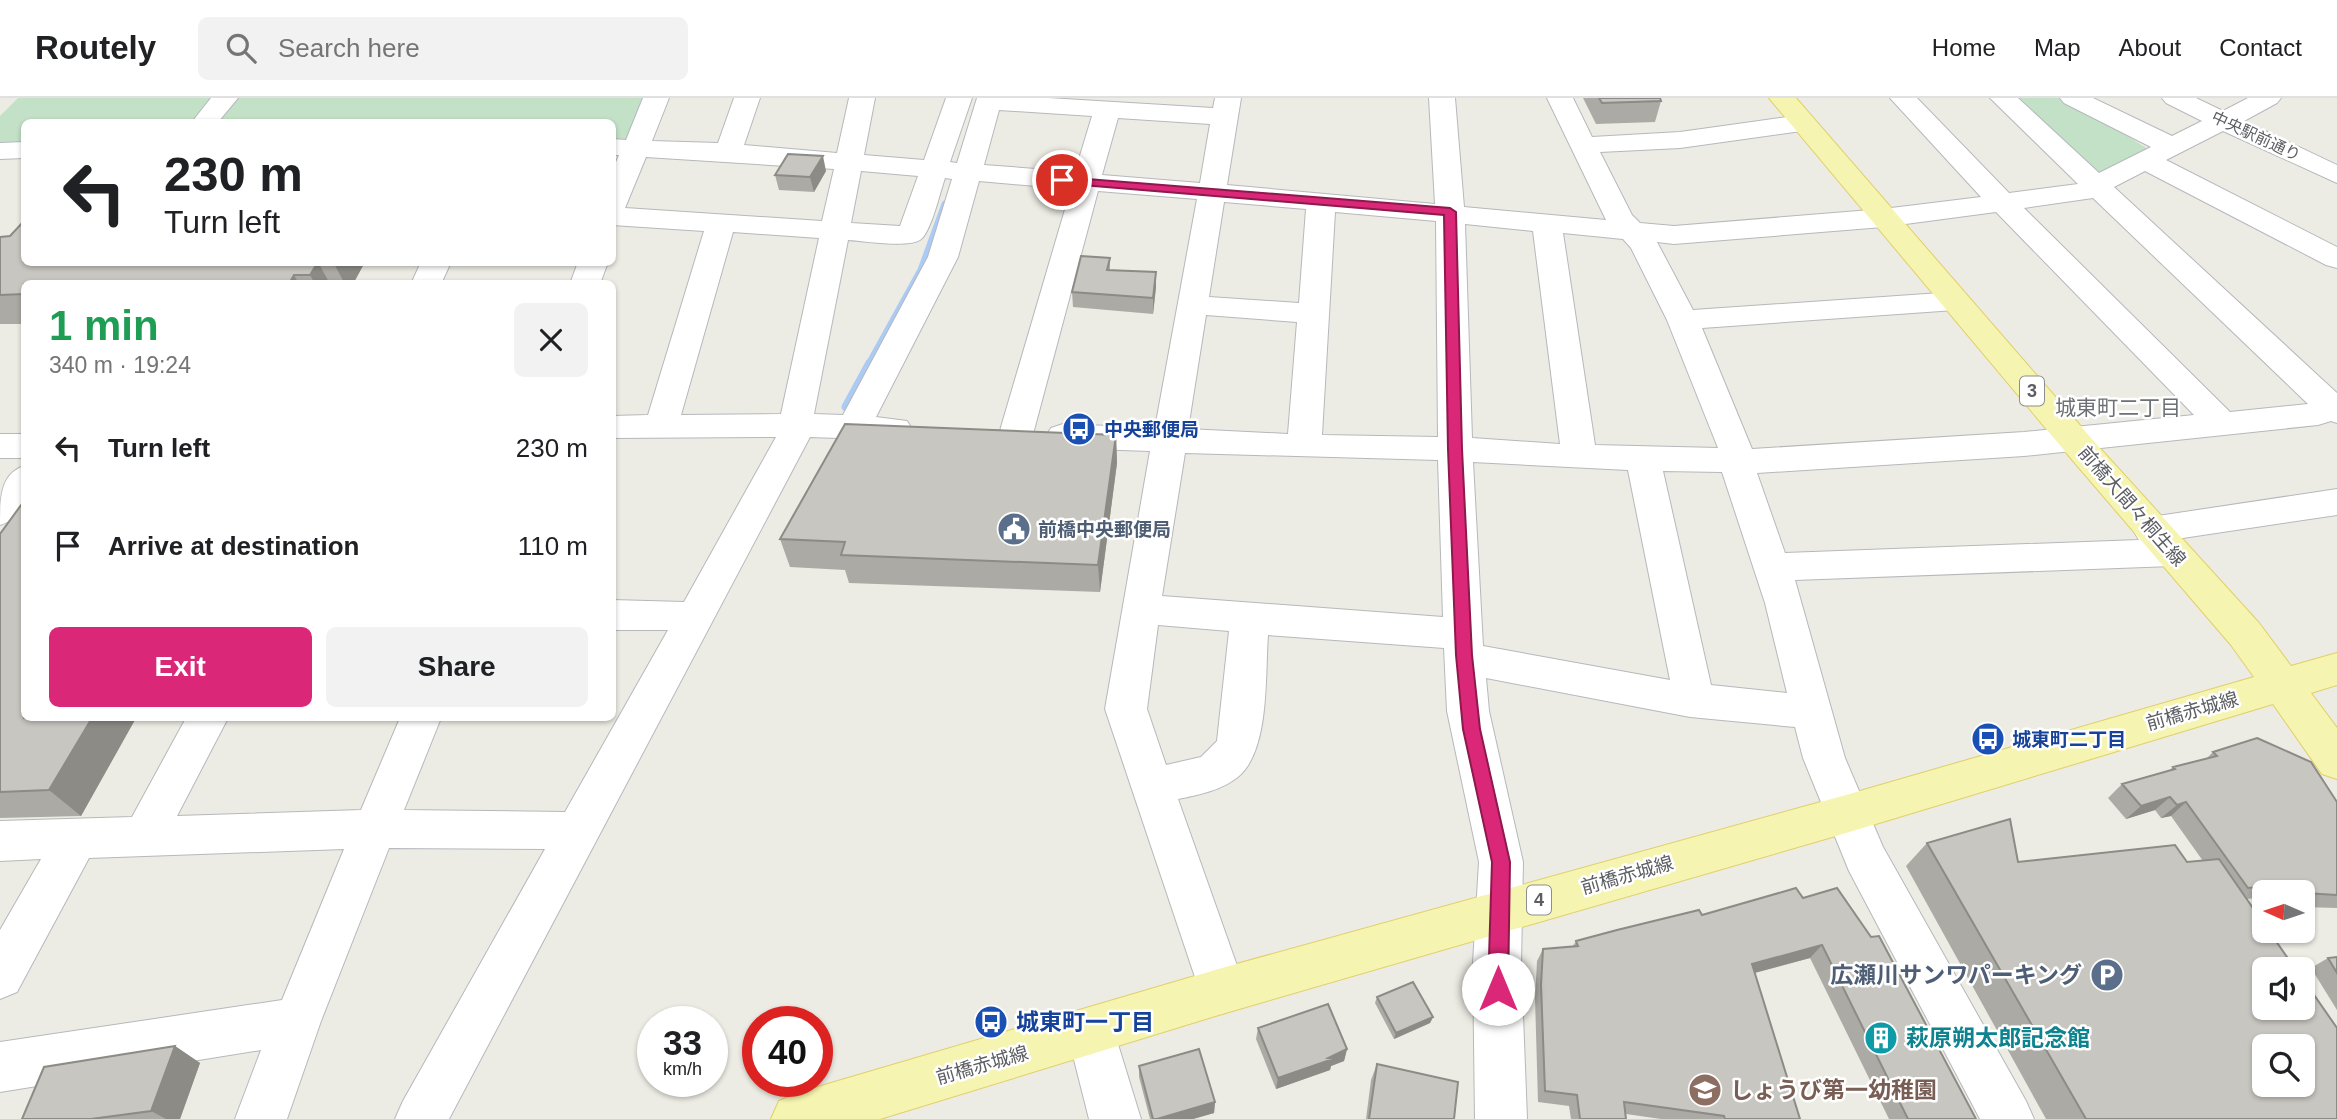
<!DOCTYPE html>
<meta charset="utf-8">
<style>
body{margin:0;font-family:Arial,"Noto Sans JP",sans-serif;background:#f2f2f2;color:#202124;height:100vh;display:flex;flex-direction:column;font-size:26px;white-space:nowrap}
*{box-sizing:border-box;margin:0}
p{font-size:23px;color:#757577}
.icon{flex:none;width:38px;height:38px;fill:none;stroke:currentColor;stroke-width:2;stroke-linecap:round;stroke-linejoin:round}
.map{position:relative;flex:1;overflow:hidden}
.sheet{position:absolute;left:21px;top:182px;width:595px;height:441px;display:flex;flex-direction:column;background:#fff;border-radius:10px;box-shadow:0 2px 5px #0004}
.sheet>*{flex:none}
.top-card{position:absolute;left:21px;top:21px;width:595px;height:147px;border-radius:10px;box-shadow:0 2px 5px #0004;background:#fff;color:#202124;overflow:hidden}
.needle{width:46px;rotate:273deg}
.buttons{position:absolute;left:2252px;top:782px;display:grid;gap:14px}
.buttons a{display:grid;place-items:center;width:63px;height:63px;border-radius:10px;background:#fff;box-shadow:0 2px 5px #0004;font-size:35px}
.speed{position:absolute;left:637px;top:908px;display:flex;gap:14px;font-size:35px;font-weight:700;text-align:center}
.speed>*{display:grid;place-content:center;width:91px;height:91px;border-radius:50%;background:#fff;box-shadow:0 2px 5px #0004;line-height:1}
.speed small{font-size:18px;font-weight:400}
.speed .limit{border:10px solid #d22;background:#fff;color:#111}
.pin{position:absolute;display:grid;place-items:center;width:60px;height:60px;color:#fff;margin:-30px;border:4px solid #fff;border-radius:50%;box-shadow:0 2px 7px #0007}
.me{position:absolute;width:77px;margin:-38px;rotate:0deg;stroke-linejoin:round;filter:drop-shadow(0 0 5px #0008)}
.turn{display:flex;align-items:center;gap:24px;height:147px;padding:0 28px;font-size:32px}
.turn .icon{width:91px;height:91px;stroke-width:2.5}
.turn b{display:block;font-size:49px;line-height:60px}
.round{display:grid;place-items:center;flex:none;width:74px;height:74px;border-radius:10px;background:#f2f2f2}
.headline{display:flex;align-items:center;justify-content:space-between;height:119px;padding:0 28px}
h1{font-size:42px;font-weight:700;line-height:52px;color:#1e9e55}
.button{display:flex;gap:14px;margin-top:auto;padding:14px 28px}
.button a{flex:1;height:80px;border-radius:10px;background:#db2777;color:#fff;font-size:28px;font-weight:700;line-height:80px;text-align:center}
.button a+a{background:#f2f2f2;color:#202124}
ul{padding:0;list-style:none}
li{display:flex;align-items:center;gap:21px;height:98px;padding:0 28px}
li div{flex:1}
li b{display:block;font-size:26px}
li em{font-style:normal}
header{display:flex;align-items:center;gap:42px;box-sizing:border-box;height:98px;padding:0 35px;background:#fff;border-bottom:2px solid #e0e0e0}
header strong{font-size:33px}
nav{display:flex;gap:38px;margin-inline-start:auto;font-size:24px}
.search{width:490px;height:63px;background:#f2f2f2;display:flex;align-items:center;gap:18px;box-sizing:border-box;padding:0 24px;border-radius:10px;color:#757577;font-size:26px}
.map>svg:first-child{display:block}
.green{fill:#c3e1c7}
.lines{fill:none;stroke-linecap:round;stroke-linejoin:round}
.stream-far1{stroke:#abcbf5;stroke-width:7}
.stream{stroke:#abcbf5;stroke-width:9}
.minor-casing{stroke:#b6b8bc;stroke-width:2}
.major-casing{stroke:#e1cf68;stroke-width:2}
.minor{fill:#fff;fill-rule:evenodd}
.major{fill:#f5f4b0;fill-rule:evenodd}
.wall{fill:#acaaa5}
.shaded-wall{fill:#8c8b86}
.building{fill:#c8c6c0;stroke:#8c8b86;stroke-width:2;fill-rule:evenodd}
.route{fill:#db2777;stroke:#8e194d;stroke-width:2}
.labels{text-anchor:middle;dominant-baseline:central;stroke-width:5;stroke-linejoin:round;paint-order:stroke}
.far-street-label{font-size:16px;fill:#5c5e62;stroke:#fff}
.shield{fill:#fff;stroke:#8d8e91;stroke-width:2}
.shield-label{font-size:18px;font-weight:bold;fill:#5c5e62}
.transit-label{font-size:19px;font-weight:bold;fill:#164399;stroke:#fff;text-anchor:start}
.street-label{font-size:19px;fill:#5c5e62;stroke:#fff}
.service-label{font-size:19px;font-weight:bold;fill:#4e5e75;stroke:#fff;text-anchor:start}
.neighbourhood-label{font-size:21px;fill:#6d7074;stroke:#fff}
.near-service-label{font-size:23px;font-weight:bold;fill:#4e5e75;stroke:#fff;text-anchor:end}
.near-transit-label{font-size:23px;font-weight:bold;fill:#164399;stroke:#fff;text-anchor:start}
.near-culture-label{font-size:23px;font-weight:bold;fill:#0d838f;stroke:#fff;text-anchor:start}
.near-education-label{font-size:23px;font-weight:bold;fill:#785e54;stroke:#fff;text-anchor:start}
</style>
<header>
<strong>Routely</strong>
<div class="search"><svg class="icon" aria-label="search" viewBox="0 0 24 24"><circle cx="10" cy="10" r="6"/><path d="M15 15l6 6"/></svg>Search here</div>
<nav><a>Home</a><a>Map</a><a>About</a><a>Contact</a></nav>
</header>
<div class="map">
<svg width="2337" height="1021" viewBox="0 0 2337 1021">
<rect width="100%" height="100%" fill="#ecece4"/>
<!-- green -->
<path class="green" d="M 18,0 L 651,0 L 635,41 L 613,41 L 612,24 L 24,24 L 24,48 L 0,48 L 0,18 Z
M 2012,0 L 2067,0 L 2148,51 L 2101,74 L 2088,71 Z"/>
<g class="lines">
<!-- stream-far1 -->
<path class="stream-far1" d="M 869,266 L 921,172 L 945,106"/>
<!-- stream -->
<path class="stream" d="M 846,309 L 870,265"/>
<defs>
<path id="minor" d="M 211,0 L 238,0 L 218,24 L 192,24 Z
M 643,0 L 669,0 L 652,43 L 718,45 L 734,0 L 760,0 L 744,47 L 837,55 L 849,0 L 875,0 L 864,57 L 924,62 L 946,0 L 972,0 L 950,64 L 957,65 L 977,0 L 1048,0 L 1213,10 L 1215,0 L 1241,0 L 1227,87 L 1435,106 L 1429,0 L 1455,0 L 1464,109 L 1606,122 L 1547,0 L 1573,0 L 1592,39 L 1680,34 L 1802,17 L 1811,19 L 1815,25 L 1811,31 L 1802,33 L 1680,50 L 1600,54 L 1632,117 L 1640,125 L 1674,128 L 1883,111 L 1981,99 L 1890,0 L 1917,0 L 2009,95 L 2078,86 L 1990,0 L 2018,0 L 2099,75 L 2151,49 L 2064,5 L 2060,0 L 2093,0 L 2172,38 L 2202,23 L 2166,5 L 2162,0 L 2196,0 L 2223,13 L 2248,0 L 2281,0 L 2277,5 L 2244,23 L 2337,67 L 2337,85 L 2223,33 L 2166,62 L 2337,149 L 2337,170 L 2326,167 L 2145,73 L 2114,89 L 2337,295 L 2337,325 L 2331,323 L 2318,327 L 2024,358 L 1757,375 L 1785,455 L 2139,442 L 2133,432 L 2138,423 L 2151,419 L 2337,391 L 2337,417 L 2176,441 L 2185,444 L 2191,454 L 2185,464 L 2172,468 L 1795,482 L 1845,660 L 1883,749 L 2026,1003 L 2034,1021 L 1980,1021 L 1849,773 L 1803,660 L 1795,629 L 1690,619 L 1486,580 L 1489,613 L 1523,764 L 1521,865 L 1527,1021 L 1475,1021 L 1473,865 L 1479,764 L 1447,613 L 1444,550 L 1268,537 C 1265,576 1270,651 1239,678 C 1223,692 1198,697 1178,701 L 1246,893 L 1239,909 L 1222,916 L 1205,909 L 1105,611 L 1150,353 L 1063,350 L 1051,346 L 1046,338 L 1051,330 L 1063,326 L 1155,330 L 1197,101 L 1098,93 L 1033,336 L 1028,344 L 1016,348 L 1004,344 L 999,336 L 1071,91 L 979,83 L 958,159 L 876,319 L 907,323 L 912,331 L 907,339 L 895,342 L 810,339 L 449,1021 L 395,1021 L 403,1003 L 545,751 L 389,750 L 321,923 L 287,1021 L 235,1021 L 261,952 L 0,994 L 0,944 L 282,902 L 344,751 L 89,760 L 17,894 L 0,901 L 0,832 L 41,761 L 0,763 L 0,723 L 132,719 L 186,620 L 228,620 L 177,718 L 361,712 L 400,620 L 441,620 L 404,712 L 565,714 L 668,532 L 612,532 L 612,502 L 684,504 L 776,339 L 612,340 L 612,318 L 648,317 L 704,133 L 612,127 L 612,74 L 619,57 L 612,57 L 612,41 L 626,42 ZM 999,12 L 1092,18 L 1075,74 L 984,67 ZM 1118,20 L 1210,26 L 1200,85 L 1102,77 ZM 646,59 L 834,71 L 822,123 L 625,110 ZM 861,73 L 918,78 L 900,128 L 851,125 ZM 945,80 L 952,81 L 928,159 L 843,317 L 814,316 L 848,142 C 864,143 907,150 920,142 C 931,135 940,94 945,80 ZM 2093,100 L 2308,306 L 2230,314 L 2024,110 ZM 1224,104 L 1306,111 L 1299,205 L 1209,199 ZM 1335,114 L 1436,123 L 1438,339 L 1322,337 ZM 1996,114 L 2194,317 L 2024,334 L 1752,351 L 1702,230 L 1955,212 L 1966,210 L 1970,203 L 1966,196 L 1955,194 L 1693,212 L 1657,144 L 1674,146 L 1883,129 ZM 1465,126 L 1533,133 L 1560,346 L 1472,340 ZM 733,134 L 819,140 L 781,316 L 681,317 ZM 1563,135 L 1623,141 L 1631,150 L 1667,222 L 1718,350 L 1595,347 ZM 1206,217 L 1297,224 L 1288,336 L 1188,331 ZM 1185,355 L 1438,362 L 1443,519 L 1162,498 ZM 1473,364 L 1628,372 L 1670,582 L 1483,548 ZM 1663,373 L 1722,374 L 1765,505 L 1787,595 L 1711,587 ZM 1158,527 L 1229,533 L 1217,643 L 1201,659 L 1166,667 L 1147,611 Z
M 24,44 L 24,60 L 0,61 L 0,45 Z
M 421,164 L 451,164 L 441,186 L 411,186 Z
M 578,164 L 608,164 L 600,186 L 570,186 Z
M 0,336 L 24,336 L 24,360 L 0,360 Z
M 24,368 C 26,392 28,419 0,427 C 0,401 0,376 24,368 Z
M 1092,910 L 1109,917 L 1141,1021 L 1089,1021 L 1067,934 L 1075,917 Z"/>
<path id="major" d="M 1769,0 L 1796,0 L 2098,348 L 2259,525 L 2291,568 L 2337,555 L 2337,587 L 2311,595 L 2337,630 L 2337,681 L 2322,676 L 2273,606 L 1846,735 L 1222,916 L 880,1021 L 771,1021 L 779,1003 L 797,995 L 1222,870 L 1846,697 L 2254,579 L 2231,547 L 2074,364 Z"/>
</defs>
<!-- minor casing -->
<use href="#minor" class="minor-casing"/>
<!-- major casing -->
<use href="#major" class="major-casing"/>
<!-- minor -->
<use href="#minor" class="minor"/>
<!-- major -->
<use href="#major" class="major"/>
</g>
<!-- wall -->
<path class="wall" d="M 1583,0 L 1660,0 L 1661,3 L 1655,24 L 1596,26 Z
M 826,73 L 814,94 L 779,92 L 775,77 Z
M 0,139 L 24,164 L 365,164 L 353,186 L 24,186 L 24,226 L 0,226 Z
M 1110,160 L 1110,172 L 1156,174 L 1156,189 L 1153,216 L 1073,209 L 1072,194 Z
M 1116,337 L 1117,365 L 1100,494 L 849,485 L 845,472 L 790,469 L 780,441 Z
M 0,436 L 24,620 L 136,620 L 81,718 L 0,720 Z
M 2213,654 L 2337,704 L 2337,810 L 2303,809 L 2303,794 L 2264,794 L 2264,799 L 2247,801 L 2337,1021 L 2046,1021 L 1906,768 L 1927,745 L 2018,764 L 2187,764 L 2203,763 L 2171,718 L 2161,720 L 2155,712 L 2126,721 L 2108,700 L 2122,686 L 2169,673 L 2173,669 L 2206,661 Z
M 1796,790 L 1976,1021 L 1889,1021 L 1810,860 L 1755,875 L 1800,1021 L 1661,1021 L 1626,1016 L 1626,1021 L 1571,1021 L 1569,1008 L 1538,1004 L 1535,900 L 1537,863 L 1543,851 L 1573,848 L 1576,843 L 1702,817 Z
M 2337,859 L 2337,912 L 2311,870 L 2328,860 Z
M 1377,899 L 1433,919 L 1430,925 L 1394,941 L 1375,905 Z
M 1258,930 L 1347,951 L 1344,963 L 1331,968 L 1330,972 L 1276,991 L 1256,941 Z
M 175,948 L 200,965 L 180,1021 L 22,1021 Z
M 1377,966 L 1454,1021 L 1366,1021 L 1371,982 Z
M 1139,968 L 1215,1004 L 1214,1015 L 1193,1021 L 1150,1021 L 1139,979 Z"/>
<!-- shaded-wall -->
<path class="shaded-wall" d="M 823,58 L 826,73 L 814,94 L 810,79 Z
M 318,164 L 330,186 L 315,186 L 310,177 Z
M 333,164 L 365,164 L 353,186 L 345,186 Z
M 1156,174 L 1156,189 L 1153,216 L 1153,200 Z
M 294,177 L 299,186 L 289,186 Z
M 1116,337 L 1117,365 L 1100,494 L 1098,467 Z
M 92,620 L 136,620 L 81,718 L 49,692 Z
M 2170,699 L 2155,712 L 2126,721 L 2141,708 Z
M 2186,704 L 2171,718 L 2161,720 L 2177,707 Z
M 1822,847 L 1810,860 L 1742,878 L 1752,866 Z
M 1433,919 L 1430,925 L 1394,941 L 1396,935 Z
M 175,948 L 200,965 L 180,1021 L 166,1021 L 151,1013 Z
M 1347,951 L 1344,963 L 1331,968 L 1330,972 L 1276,991 L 1278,980 Z
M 1215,1004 L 1214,1015 L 1193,1021 L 1157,1021 Z"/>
<!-- building -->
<path class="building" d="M 1599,0 L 1660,0 L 1661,3 L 1602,5 Z
M 788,56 L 823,58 L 810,79 L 775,77 Z
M 24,123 L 24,164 L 318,164 L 310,177 L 294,177 L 289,186 L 24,186 L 24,196 L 0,197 L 0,139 L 10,138 Z
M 1081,158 L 1110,160 L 1107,172 L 1156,174 L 1153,200 L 1072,194 Z
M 845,326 L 1116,337 L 1098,467 L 841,457 L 845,444 L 780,441 Z
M 24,403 L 24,620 L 92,620 L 49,692 L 0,694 L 0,436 Z
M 2257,640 L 2311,664 L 2337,704 L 2337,797 L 2288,794 L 2284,786 L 2248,790 L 2186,704 L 2177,707 L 2170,699 L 2141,708 L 2122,686 L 2175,671 L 2173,669 L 2217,658 L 2213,654 Z
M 2010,721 L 2018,764 L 2175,747 L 2187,764 L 2219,761 L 2264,826 L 2264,833 L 2269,833 L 2296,872 L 2264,872 L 2264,910 L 2303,910 L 2303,881 L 2337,930 L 2337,1021 L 2086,1021 L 1927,745 ZM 2264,948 L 2303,948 L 2303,987 L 2264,987 Z
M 1796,790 L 1803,800 L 1837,790 L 1871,839 L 1879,838 L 1976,1021 L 1908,1021 L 1822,847 L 1752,866 L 1800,1021 L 1725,1021 L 1724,1018 L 1624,1004 L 1626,1021 L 1580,1021 L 1577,997 L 1545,993 L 1541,887 L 1543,851 L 1578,848 L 1576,843 L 1617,832 L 1699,812 L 1702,817 Z
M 2337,859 L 2337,875 L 2328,860 Z
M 1413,884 L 1433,919 L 1396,935 L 1377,899 Z
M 1328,906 L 1347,951 L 1328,960 L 1333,961 L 1278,980 L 1258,930 Z
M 175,948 L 151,1013 L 91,1021 L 22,1021 L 44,969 Z
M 1199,951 L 1215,1004 L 1157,1021 L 1153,1021 L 1139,968 Z
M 1377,966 L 1458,984 L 1454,1021 L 1369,1021 Z"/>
<!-- route -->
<path class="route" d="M 1062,79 L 1450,110 L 1456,114 L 1462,351 L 1472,557 L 1480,631 L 1510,764 L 1508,891 L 1505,898 L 1498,900 L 1491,898 L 1488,891 L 1492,764 L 1463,631 L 1456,557 L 1448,351 L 1444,117 L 1058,85 L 1056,82 Z"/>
<!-- icons -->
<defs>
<symbol id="bus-disc" viewBox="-11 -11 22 22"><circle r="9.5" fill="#1a4fb4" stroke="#fff"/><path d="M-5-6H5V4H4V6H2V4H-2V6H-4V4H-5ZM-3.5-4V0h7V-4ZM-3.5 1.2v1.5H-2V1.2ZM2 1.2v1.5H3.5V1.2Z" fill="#fff"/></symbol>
<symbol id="civic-disc" viewBox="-11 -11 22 22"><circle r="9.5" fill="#5c6f8a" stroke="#fff"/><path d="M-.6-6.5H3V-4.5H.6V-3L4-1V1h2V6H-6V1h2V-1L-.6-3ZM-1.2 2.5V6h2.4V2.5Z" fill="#fff"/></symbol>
<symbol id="parking-disc" viewBox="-11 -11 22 22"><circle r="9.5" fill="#5c6f8a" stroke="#fff"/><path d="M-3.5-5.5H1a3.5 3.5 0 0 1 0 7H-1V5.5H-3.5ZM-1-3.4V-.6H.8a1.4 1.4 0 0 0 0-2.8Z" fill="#fff"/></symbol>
<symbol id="building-disc" viewBox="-11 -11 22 22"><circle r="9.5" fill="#0f9aa8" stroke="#fff"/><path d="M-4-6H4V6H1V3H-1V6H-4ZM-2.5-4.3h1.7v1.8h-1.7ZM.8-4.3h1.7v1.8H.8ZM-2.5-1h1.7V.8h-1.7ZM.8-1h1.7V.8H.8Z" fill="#fff"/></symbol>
<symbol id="school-disc" viewBox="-11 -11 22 22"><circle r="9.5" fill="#8d6e63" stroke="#fff"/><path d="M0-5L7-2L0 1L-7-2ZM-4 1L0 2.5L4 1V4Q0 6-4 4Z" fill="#fff"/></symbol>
</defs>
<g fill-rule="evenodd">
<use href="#bus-disc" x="1060" y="312" width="38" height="38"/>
<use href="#civic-disc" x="995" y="412" width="38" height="38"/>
<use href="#bus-disc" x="1969" y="622" width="38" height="38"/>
<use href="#parking-disc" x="2088" y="858" width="38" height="38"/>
<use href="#bus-disc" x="972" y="905" width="38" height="38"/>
<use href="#building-disc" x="1862" y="921" width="38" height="38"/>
<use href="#school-disc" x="1686" y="973" width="38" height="38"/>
</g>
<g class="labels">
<!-- far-street labels -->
<g class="far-street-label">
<text transform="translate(2256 38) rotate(25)">中央駅前通り</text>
</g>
<!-- shield labels -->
<g class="shield">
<rect x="2020" y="278.5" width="24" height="29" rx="5"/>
<rect x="1527" y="787.5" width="24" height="29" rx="5"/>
</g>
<g class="shield-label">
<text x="2032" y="293">3</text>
<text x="1539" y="802">4</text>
</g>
<!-- transit labels -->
<g class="transit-label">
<text x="1104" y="331">中央郵便局</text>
<text x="2012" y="641">城東町二丁目</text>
</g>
<!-- street labels -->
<g class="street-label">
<text transform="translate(2132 408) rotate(49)">前橋大間々桐生線</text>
<text transform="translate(2192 613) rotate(-16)">前橋赤城線</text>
<text transform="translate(1627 777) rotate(-16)">前橋赤城線</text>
<text transform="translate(982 967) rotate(-16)">前橋赤城線</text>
</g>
<!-- service labels -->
<g class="service-label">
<text x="1038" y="431">前橋中央郵便局</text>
</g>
<!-- neighbourhood labels -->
<g class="neighbourhood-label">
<text x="2118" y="309">城東町二丁目</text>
</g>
<!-- near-service labels -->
<g class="near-service-label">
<text x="2082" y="877">広瀬川サンワパーキング</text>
</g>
<!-- near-transit labels -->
<g class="near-transit-label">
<text x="1016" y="924">城東町一丁目</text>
</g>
<!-- near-culture labels -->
<g class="near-culture-label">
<text x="1906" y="940">萩原朔太郎記念館</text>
</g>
<!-- near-education labels -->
<g class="near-education-label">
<text x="1730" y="992">しょうび第一幼稚園</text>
</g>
</g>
</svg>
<div class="buttons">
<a><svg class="needle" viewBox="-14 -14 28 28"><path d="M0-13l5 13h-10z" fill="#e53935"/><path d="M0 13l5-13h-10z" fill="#757577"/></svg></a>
<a><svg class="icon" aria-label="sound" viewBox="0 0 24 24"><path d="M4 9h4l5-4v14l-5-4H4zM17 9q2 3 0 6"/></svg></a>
<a><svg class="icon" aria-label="search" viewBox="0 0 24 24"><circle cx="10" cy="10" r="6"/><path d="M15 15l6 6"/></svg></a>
</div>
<div class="speed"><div>33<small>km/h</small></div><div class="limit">40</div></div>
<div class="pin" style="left:1062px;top:82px;background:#d93025"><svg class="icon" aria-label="arrive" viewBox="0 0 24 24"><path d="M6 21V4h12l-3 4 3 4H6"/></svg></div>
<svg class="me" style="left:1498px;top:891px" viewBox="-20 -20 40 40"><circle r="19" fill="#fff"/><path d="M0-13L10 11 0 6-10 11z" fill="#db2777"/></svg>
<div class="top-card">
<div class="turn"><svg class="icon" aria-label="left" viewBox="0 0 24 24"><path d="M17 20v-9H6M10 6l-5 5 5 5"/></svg><div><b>230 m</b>Turn left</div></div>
</div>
<section class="sheet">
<div class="headline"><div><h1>1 min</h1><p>340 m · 19:24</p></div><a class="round"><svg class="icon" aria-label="close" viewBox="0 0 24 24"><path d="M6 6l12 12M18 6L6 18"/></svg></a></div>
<ul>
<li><svg class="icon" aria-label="left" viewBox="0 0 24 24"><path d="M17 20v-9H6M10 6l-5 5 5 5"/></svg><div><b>Turn left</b></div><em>230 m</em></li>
<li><svg class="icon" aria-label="arrive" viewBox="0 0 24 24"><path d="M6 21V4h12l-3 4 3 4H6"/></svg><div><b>Arrive at destination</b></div><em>110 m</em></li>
</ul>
<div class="button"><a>Exit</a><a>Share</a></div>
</section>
</div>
